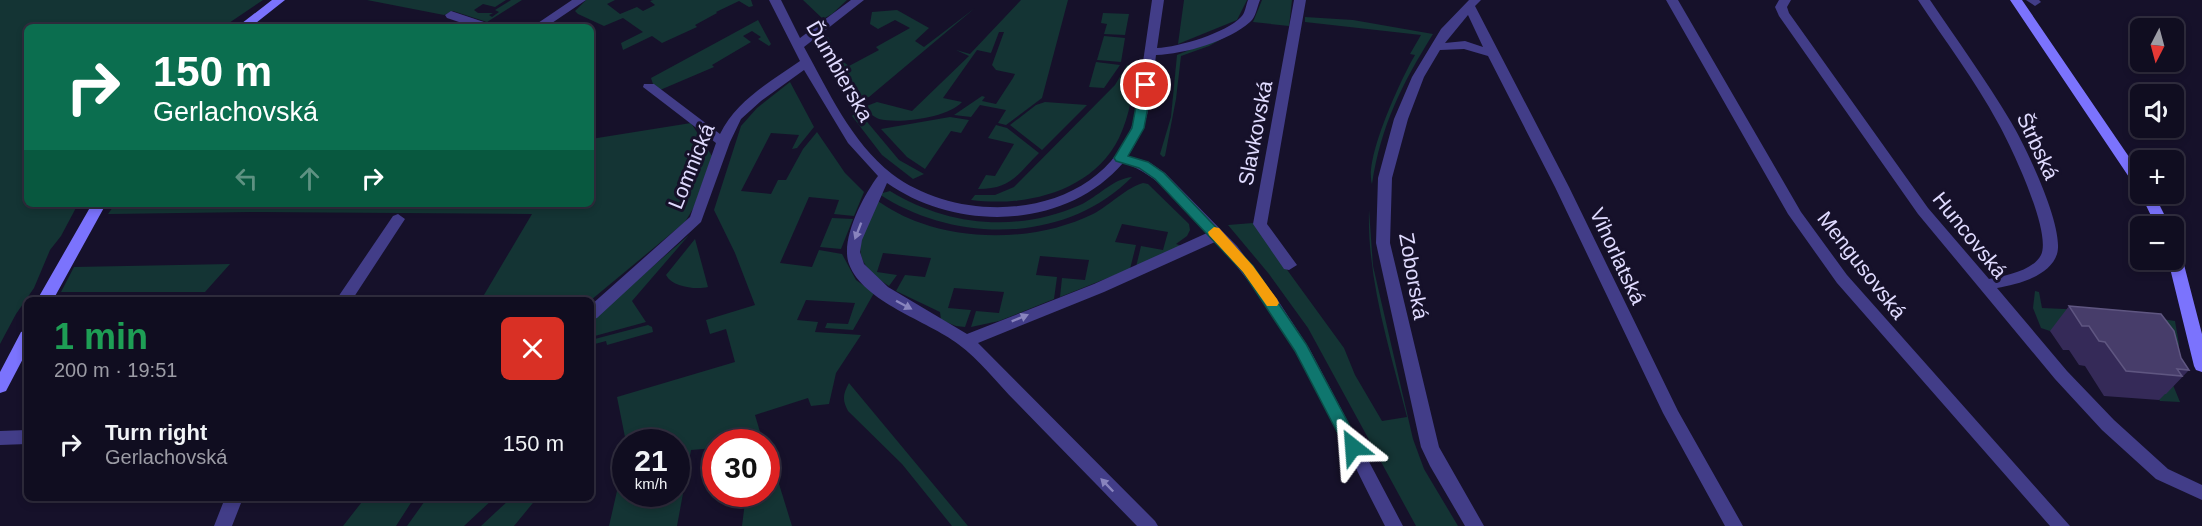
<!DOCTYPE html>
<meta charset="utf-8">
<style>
body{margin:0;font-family:Helvetica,sans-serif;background:#191629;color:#f1f3f6;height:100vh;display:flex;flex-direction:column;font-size:22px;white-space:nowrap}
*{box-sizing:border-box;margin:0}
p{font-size:20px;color:#9c9ca5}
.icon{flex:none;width:33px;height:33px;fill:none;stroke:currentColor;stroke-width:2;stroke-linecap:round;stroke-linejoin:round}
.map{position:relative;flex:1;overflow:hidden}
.details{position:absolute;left:24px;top:297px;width:570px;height:204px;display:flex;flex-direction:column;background:#100d20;border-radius:9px;box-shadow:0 3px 9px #0003,0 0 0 2px #302d3e}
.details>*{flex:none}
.hud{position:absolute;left:24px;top:24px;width:570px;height:183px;border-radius:9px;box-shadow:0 3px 9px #0003,0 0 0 2px #302d3e;background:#0b6e4f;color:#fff;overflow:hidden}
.needle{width:39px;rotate:186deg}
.buttons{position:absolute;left:2130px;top:18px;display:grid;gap:12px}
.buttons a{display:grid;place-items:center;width:54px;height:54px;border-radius:9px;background:#100d20;box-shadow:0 3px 9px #0003,0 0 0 2px #302d3e;font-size:30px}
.speed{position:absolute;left:612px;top:429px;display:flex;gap:12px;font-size:30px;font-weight:700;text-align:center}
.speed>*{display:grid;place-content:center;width:78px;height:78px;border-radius:50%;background:#100d20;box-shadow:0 3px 9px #0003,0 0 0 2px #302d3e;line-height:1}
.speed small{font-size:15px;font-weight:400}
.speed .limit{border:9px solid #d22;background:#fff;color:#111}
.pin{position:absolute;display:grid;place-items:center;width:51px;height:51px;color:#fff;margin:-26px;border:3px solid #fff;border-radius:50%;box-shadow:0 2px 6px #0007}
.me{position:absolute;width:66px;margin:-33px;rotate:332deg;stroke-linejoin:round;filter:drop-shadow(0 0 4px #0008)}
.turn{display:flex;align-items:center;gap:21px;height:126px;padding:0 30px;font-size:27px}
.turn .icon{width:78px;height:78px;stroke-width:2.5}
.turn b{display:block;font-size:42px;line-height:51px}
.lanes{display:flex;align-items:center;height:57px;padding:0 30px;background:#0003;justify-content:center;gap:30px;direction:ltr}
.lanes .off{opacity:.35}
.round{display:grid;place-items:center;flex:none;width:63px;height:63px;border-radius:9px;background:#191629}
.overview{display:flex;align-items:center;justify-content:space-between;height:102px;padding:0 30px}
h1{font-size:36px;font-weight:700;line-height:45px;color:#1e9e55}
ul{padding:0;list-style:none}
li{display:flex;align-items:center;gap:18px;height:90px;padding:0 30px}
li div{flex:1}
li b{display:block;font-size:22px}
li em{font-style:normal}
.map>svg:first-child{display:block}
.green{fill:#143434}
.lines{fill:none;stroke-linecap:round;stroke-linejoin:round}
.street{fill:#423d88;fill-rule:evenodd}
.secondary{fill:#7b73fd;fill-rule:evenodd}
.wall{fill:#352a58}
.building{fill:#473d6a;stroke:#5f5681;stroke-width:1.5}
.oneway{fill:#8984be}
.route{fill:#0f766e;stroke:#0a4d48;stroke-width:1.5}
.slow{fill:#f59e0b}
.labels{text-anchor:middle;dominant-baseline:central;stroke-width:6;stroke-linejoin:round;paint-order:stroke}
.street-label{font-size:21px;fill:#e0dbff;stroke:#16112a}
</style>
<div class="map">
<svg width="2202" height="526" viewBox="0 0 2202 526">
<rect width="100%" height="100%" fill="#16112a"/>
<!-- green -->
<path class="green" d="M 0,0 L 263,0 L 223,27 L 27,27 L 27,204 L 78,204 L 61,236 L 50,250 L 34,288 L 16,314 L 0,344 Z
M 367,0 L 506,0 L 495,7 L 483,4 L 474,10 L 478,13 L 493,13 L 489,15 L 492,17 L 499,12 L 495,10 L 511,0 L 522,0 L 487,22 L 453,11 L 444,15 Z
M 586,0 L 615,0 L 607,4 L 620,14 L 637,7 L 643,11 L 655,5 L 650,1 L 653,0 L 751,0 L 753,6 L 749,7 L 739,1 L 716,12 L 717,13 L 695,25 L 697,27 L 662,43 L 652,36 L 623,50 L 621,43 L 643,32 L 623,18 L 604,26 L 578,14 L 575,11 Z
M 803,0 L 847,0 L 832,14 L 823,19 Z
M 1021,0 L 1068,0 L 1042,98 L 1006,125 L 998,123 L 1006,110 L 980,105 L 971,117 L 954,115 L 982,96 L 985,97 L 982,101 L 996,104 L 1013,78 L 1015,74 L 996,70 L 992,65 L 1004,32 L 999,32 L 991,53 L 977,50 L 943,98 L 962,102 C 948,118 899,124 879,119 C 873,117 868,111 864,107 L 877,102 L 912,111 L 969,56 L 956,50 L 970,54 Z
M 1184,0 L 1247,0 L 1237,20 L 1178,44 Z
M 1262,0 L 1292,0 L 1289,26 L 1253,22 Z
M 975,8 L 869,97 L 859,101 L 818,46 L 828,37 L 831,42 L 828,51 L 849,66 L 879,50 L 876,47 L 910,28 L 895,20 L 878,29 L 870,24 L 872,12 L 897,10 L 929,28 L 915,41 L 924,47 Z
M 1103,13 L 1129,14 L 1125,35 L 1104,34 L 1107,24 L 1101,23 Z
M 1305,17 L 1353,20 L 1433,34 C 1402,84 1381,125 1372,184 C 1364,159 1401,79 1415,55 L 1410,54 L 1421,35 L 1305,22 Z
M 758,20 L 771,44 L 769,46 L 758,39 L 761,37 L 752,31 L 743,36 L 751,42 L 712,65 L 714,67 L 660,90 L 653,84 L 651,78 Z
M 1238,30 L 1209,46 L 1181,56 L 1176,99 L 1165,156 L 1163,157 L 1160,154 L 1171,117 L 1177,55 Z
M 1104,36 L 1125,38 L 1121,62 L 1097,60 Z
M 1096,62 L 1120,65 L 1104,88 L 1089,87 Z
M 1127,65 L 1137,66 C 1133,90 1130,115 1119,138 C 1092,192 1026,207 971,200 L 975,195 L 995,195 L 1014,187 L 1115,85 Z
M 790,82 L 814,127 L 797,148 L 792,149 L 799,135 L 771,133 L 741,191 L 771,194 L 778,180 L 786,180 L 803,149 L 817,132 L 845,173 L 864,192 L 854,216 L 834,214 L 839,200 L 809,197 L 780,263 L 812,267 L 819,250 L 842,254 L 856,280 L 874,293 L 853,330 L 825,328 L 827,323 L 848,324 L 855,303 L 806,300 L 797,320 L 818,322 L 815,332 L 861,335 L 836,373 L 829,404 L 811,406 L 808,398 L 755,415 L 763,442 L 716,442 L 715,448 L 691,450 L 677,526 L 609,526 L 625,456 L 626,494 L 676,494 L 676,442 L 626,442 L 617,397 L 735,362 L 726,329 L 710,334 L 706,320 L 755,305 L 735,253 L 714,210 L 741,126 L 757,108 Z
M 1045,102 L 1087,105 L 1042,150 L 1010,125 L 1036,105 Z
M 858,111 L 899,160 L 924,174 L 913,179 L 882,155 L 852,116 Z
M 950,117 L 969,120 L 961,133 L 951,131 L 925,169 L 907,157 L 881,129 Z
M 691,123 L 712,156 L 694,207 L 685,222 L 591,300 L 481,300 L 532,214 L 252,212 L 108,214 L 115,204 L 591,204 L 591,139 Z
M 996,125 L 1007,128 L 1039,153 C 1017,175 1011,189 978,189 L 986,175 L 995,176 L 1014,144 L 988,138 Z
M 1132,177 C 1066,244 955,244 879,194 L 890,191 C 947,226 1017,233 1080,205 C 1098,197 1112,179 1132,177 Z
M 1143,183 L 1148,184 L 1189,224 L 1190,230 L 1187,236 L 1176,244 L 1182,246 L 1136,267 L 1141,246 L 1163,250 L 1168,232 L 1122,224 L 1115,242 L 1136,245 L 1130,269 L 1060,297 L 1062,278 L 1085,280 L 1089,260 L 1040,256 L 1036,275 L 1057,277 L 1054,299 L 999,321 L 971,327 L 976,311 L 999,313 L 1004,292 L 954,288 L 948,308 L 971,310 L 965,327 L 956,326 L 941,320 L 940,312 L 896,291 L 905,275 L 925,277 L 931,258 L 883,253 L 877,272 L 897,275 L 889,286 C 845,258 861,241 876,200 C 890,209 905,218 921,223 C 974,242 1042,239 1093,214 C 1109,206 1127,187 1143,183 Z
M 1369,210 L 1373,266 L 1413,439 L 1424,469 L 1458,526 L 1416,526 L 1308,328 L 1269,274 L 1228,225 L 1253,223 L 1344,348 L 1355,375 L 1382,421 L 1407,417 C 1390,350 1367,280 1369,210 Z
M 832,218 L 853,219 L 841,249 L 820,247 Z
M 689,235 L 632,301 L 646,322 L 591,337 L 591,320 Z
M 695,239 L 708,287 C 696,290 672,287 666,275 Z
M 230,264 L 205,292 L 61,292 L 74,267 Z
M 2035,291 L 2039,292 L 2042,308 L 2109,311 L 2175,321 L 2179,344 L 2173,385 L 2180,402 L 2160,401 L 2155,393 L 2166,394 L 2050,331 L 2041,328 L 2033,308 Z
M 648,325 L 652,327 L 653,332 L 607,345 L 606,341 L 591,345 L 591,340 Z
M 849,383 L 968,526 L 952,526 L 902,464 L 848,411 C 842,400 843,394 849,383 Z
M 764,442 L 766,442 L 792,526 L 742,526 L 746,494 L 766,494 L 766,442 Z
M 365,498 L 414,498 L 396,526 L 343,526 Z
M 427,498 L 494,498 L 464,526 L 407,526 Z
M 511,498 L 537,498 L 514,526 L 481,526 Z"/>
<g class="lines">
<!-- street -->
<path class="street" d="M 572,0 L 586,0 L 546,27 L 532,27 Z
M 769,0 L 781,0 L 800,38 L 851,0 L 864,0 L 804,47 C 828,90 851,142 892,174 C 966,230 1105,218 1135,117 L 1152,0 L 1164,0 L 1157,48 C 1179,47 1226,33 1241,17 C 1245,14 1246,5 1248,0 L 1260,0 C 1257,7 1256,17 1250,22 C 1229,41 1185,54 1156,55 C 1151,94 1151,123 1128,156 L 1149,162 L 1165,173 L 1237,246 L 1277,299 L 1309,348 L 1403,526 L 1385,526 C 1336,431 1290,320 1215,242 L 1104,292 L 978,343 L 1155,521 L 1158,526 L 1137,526 C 1097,485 1056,443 1016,402 C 997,383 979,359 958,344 C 928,321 863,302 849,264 C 840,240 863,196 878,176 L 848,143 L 804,70 L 761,101 L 741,119 L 730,142 L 701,222 L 597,318 L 591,320 L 591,305 L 690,217 L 716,143 L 643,87 L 644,84 L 654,84 L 720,134 C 737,100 770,82 800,61 ZM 1123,163 C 1159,174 1182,207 1207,233 L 1094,284 L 967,334 L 888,287 L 864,264 L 860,252 L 862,240 L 887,183 C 957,232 1065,230 1123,163 Z
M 1294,0 L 1306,0 L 1267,224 L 1297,265 L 1289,270 L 1284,269 L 1253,224 Z
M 1469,0 L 1481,0 L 1475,6 L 1569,187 L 1678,411 L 1743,526 L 1725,526 L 1663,413 L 1555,187 L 1488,56 L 1464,49 L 1440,50 L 1424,77 L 1408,119 L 1392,178 L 1390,243 L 1439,447 L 1484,526 L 1465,526 L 1430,466 L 1421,447 L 1376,243 L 1378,178 L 1394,119 L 1412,77 L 1441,29 ZM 1468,15 L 1483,47 L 1465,41 L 1445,43 Z
M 1666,0 L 1678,0 L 1801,212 L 1847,275 L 2070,526 L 2050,526 L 1837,283 L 1788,214 Z
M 1779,0 L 1791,0 L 1787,7 L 1789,13 L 1928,208 L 1989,279 C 2004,276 2033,271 2041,255 C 2052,232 2011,146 1998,123 C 1975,80 1945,41 1918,0 L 1930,0 C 1957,40 1986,80 2011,122 C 2025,145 2065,228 2057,254 C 2050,276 2017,285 1997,288 L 2067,371 L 2114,420 L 2168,469 L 2202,485 L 2202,500 L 2156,479 L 2102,430 L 2055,379 L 1918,214 L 1779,16 L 1775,7 Z
M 2026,0 L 2039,0 L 2041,2 L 2035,6 Z
M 451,11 L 490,24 L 492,27 L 474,27 L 447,18 L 445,15 Z
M 398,214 L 405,219 L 352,300 L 336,300 L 393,216 Z
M 27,430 L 27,444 L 0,445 L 0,431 Z
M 225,498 L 243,498 L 232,526 L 214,526 Z"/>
<!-- secondary -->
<path class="secondary" d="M 272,0 L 285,0 L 251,27 L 237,27 Z
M 2010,0 L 2022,0 L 2140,173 L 2140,187 L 2135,186 Z
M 2140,193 L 2154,194 L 2170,226 L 2156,226 Z
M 92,204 L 106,204 L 53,300 L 37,300 Z
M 2174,248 L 2181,253 L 2202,334 L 2202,372 L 2196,370 L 2194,366 L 2168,260 L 2174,260 Z
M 27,330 L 27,351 L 6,391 L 0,393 L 0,372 L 21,332 Z"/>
</g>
<!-- wall -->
<path class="wall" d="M 2069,306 L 2181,358 L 2189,370 L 2166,394 L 2165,394 L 2159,400 L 2104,396 L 2085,366 L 2079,365 L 2069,350 L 2063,350 L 2050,331 Z"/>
<!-- building -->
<path class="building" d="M 2069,306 L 2161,314 L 2174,331 L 2181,358 L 2189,370 L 2177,369 L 2182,376 L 2126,371 L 2105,342 L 2099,341 L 2089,326 L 2082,326 Z"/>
<!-- one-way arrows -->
<defs><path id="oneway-solid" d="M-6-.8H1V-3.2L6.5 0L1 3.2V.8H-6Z" transform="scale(1.5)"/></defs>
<g class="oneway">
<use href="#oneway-solid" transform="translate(858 231) rotate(111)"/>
<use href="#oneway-solid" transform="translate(904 305) rotate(28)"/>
<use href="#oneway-solid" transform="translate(1020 318) rotate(-22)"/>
<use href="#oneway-solid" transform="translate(1107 485) rotate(-134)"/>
</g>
<!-- route -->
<path class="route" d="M 1146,82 L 1152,85 L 1144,128 L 1128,156 L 1148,162 L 1164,173 L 1253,266 L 1306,344 L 1361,447 L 1359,451 L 1353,453 L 1347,451 L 1295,351 L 1243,272 L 1155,179 L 1139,168 L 1116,161 L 1114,158 L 1132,128 L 1140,85 Z"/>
<!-- slow -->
<path class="slow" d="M 1214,227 L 1219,228 L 1253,266 L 1277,299 L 1279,303 L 1277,306 L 1267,306 L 1243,272 L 1209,235 L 1208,232 Z"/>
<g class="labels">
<!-- street labels -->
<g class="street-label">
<text transform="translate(840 71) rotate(60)">Ďumbierska</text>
<text transform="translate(1255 133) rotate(-79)">Slavkovská</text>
<text transform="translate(2038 146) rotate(65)">Štrbská</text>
<text transform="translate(691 166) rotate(-68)">Lomnická</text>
<text transform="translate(1970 235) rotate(51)">Huncovská</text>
<text transform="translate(1618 256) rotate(65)">Vihorlatská</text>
<text transform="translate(1862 265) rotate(52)">Mengusovská</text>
<text transform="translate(1414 276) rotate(80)">Zoborská</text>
</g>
</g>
</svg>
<div class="buttons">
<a><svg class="needle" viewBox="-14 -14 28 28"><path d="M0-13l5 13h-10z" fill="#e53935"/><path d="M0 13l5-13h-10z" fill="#9c9ca5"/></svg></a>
<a><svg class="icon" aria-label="sound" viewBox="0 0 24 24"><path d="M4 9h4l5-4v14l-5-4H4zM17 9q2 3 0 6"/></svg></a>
<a>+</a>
<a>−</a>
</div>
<div class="speed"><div>21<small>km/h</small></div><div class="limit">30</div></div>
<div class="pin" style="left:1146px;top:85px;background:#d93025"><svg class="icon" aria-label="arrive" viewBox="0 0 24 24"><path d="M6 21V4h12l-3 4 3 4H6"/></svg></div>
<svg class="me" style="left:1353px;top:447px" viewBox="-20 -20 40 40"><path d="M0-17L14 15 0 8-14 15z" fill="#0f766e" stroke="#fff" stroke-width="4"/></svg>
<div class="hud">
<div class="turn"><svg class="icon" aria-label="right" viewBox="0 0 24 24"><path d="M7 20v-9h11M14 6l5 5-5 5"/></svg><div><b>150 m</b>Gerlachovská</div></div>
<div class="lanes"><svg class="icon off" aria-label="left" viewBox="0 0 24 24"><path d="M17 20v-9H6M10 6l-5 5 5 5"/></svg><svg class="icon off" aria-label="ahead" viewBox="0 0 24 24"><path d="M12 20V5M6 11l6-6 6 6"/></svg><svg class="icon" aria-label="right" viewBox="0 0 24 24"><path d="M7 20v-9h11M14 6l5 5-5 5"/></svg></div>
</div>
<section class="details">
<div class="overview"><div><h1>1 min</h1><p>200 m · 19:51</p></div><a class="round" style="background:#d93025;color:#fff"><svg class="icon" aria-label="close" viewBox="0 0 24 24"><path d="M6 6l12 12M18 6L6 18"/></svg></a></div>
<ul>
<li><svg class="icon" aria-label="right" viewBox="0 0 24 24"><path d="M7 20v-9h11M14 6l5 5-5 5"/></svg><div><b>Turn right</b><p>Gerlachovská</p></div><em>150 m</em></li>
</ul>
</section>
</div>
